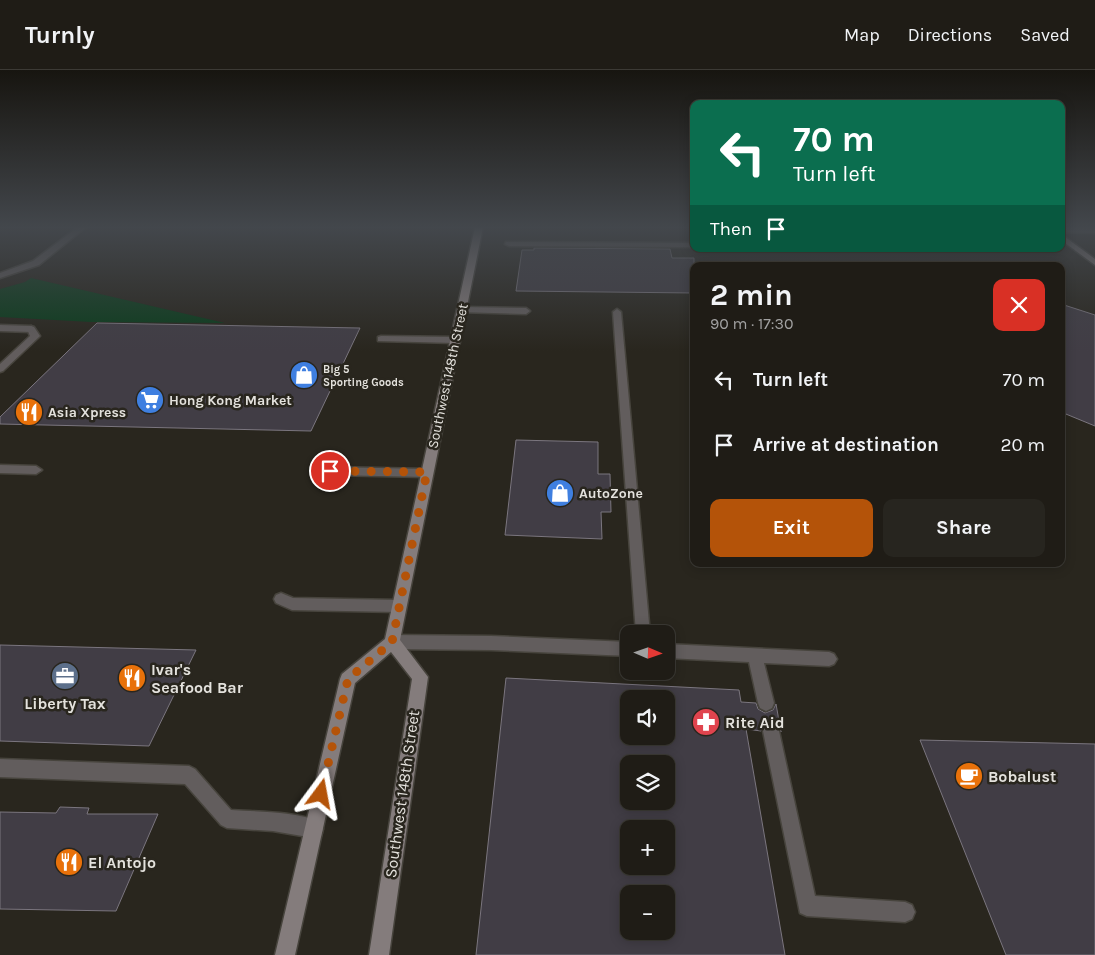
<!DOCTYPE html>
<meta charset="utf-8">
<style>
body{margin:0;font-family:Karla,sans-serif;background:#27251f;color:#f1f3f6;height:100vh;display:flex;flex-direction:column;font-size:19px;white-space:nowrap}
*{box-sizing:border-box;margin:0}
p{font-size:16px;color:#a1a1a1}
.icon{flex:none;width:28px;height:28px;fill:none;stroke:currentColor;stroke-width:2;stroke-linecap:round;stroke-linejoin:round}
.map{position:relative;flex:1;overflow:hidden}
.sheet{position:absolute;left:690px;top:192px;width:375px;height:305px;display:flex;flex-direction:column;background:#1f1c16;border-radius:10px;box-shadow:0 2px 12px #0003,0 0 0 1px #3c3a35}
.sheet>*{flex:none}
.banner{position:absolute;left:690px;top:30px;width:375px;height:152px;border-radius:10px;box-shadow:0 2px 12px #0003,0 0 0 1px #3c3a35;background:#0b6e4f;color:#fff;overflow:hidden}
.needle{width:32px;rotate:92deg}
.fabs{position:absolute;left:620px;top:555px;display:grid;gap:10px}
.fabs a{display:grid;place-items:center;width:55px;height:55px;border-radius:10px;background:#1f1c16;box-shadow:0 2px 12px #0003,0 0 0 1px #3c3a35;font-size:25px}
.pin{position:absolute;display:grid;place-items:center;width:42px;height:42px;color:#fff;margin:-21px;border:2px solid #fff;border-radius:50%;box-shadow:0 1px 5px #0007}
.me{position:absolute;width:55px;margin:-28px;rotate:13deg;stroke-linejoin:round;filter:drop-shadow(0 0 4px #0008)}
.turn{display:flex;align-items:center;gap:18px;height:105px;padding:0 20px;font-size:22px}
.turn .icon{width:65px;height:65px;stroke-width:2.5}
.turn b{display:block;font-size:35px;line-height:42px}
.then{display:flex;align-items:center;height:48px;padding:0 20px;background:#0003;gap:10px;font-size:19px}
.round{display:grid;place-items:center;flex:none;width:52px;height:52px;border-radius:10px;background:#27251f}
.overview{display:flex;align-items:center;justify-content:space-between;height:85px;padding:0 20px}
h1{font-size:30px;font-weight:700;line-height:38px}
.button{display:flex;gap:10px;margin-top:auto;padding:10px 20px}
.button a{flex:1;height:58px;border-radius:10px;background:#b45309;color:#fff;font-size:20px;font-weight:700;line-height:58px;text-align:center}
.button a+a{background:#27251f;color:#f1f3f6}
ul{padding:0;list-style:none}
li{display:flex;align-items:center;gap:15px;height:65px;padding:0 20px}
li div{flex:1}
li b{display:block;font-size:19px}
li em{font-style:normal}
header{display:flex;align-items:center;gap:30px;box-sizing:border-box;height:70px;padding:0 25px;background:#1f1c16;border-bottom:1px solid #3c3a35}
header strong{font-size:24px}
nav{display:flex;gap:28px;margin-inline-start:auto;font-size:18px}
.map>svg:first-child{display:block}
.green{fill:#0b3c1c}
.building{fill:#413d45;stroke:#7b767f;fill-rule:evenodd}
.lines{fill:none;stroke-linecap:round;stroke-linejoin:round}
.lane-casing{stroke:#47443d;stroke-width:3}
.street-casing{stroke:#47443d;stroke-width:3}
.secondary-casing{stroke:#47443d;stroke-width:3}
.lane{fill:#625d5d;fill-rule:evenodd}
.street{fill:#625d5d;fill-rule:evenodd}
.secondary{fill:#847c7c;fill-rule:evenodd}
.route{stroke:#b45309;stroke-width:9;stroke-dasharray:0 16.2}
.labels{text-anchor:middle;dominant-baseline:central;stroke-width:5;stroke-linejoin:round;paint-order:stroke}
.far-poi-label{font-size:11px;font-weight:bold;fill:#e4e2dd;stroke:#29261e;text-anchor:start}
.street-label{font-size:14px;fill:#e4e2dd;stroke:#29261e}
.poi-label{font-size:14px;font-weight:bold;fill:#e4e2dd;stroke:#29261e;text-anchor:start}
.near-poi-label{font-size:16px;font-weight:bold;fill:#e4e2dd;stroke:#29261e;text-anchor:start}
.near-street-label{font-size:16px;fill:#e4e2dd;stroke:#29261e}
</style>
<header>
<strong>Turnly</strong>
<nav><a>Map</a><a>Directions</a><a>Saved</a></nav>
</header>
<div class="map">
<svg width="1095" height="885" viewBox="0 0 1095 885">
<rect width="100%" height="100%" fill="#29261e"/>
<!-- green -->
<path class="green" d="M 31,208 L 225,253 L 91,252 L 0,247 L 0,219 L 25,212 Z"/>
<!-- building -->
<path class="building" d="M 534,178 L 670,179 L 672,188 L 694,188 L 694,223 L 516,221 L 522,180 L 534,180 Z
M 1061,234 L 1095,245 L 1095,356 L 1061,342 Z
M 97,253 L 360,258 L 311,361 L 0,354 L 0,347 Z
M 516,370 L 598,372 L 598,404 L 610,404 L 611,442 L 601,442 L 602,469 L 505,465 Z
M 0,575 L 196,580 L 149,676 L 0,671 Z
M 506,608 L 739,620 L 741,632 L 756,633 L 758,639 L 765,643 L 773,640 L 776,634 L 781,662 L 779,654 L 772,651 L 764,653 L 761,661 L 746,659 L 785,885 L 476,885 ZM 629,629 L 666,629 L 666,666 L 629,666 ZM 629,694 L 666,694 L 666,731 L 629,731 ZM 629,759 L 666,759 L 666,796 L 629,796 ZM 629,824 L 666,824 L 666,861 L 629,861 Z
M 920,670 L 1095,674 L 1095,885 L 1006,885 Z
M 60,737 L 89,738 L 87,744 L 158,744 L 116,841 L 0,839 L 0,742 L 56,743 Z"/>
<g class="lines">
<defs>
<path id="lane" d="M 78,157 L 86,157 L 39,195 L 0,208 L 0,203 L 33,191 Z
M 1061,158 L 1095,159 L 1095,163 L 1061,162 Z
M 506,172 L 694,173 L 694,177 L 509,176 L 505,174 Z
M 462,237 L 526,238 L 530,241 L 526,244 L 459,242 L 459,238 Z
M 617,239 L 621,242 L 650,564 L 636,564 L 613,242 Z
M 31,256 L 34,257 L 40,266 L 3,301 L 0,302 L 0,294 L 30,266 L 27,259 Z
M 381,266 L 455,267 L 460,270 L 455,273 L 378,271 L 378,267 Z
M 0,395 L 36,396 L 42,400 L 36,404 L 0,403 Z
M 330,397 L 427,399 L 433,403 L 427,407 L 330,405 L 324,401 Z
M 281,523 L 293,528 L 398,530 L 403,532 L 405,536 L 403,540 L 398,542 L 292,540 L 276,533 L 274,529 L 276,525 Z
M 392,565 L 491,566 L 629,572 L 629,586 L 491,580 L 392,579 L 387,577 L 385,572 L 387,567 Z
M 666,574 L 829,582 L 834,584 L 837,589 L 834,594 L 829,596 L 764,593 L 774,633 L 772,638 L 766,641 L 760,638 L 758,633 L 749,592 L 666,588 Z
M 771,653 L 777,655 L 779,661 L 815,826 L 905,832 L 912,835 L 915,842 L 912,849 L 905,852 L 807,846 L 800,843 L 763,661 L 765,655 Z
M 0,689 L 189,696 L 195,699 L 231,740 C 260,742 294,741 321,752 L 323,759 L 321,766 L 314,768 L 273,761 L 227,758 L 221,755 L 185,714 L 0,707 Z"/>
<path id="street" d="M 0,255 L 31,256 L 35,259 L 31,262 L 0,261 Z"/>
<path id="secondary" d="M 475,157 L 483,157 L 400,570 L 428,607 L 389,885 L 369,885 L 412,609 L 391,582 L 355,613 L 295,885 L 275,885 L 340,609 L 342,604 L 385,569 Z
M 1061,164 L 1095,189 L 1095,195 L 1061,170 Z"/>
</defs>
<!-- lane casing -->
<use href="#lane" class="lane-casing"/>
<!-- street casing -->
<use href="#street" class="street-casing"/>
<!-- secondary casing -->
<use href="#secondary" class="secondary-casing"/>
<!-- lane -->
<use href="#lane" class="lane"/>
<!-- street -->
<use href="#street" class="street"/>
<!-- secondary -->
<use href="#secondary" class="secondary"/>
</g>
<!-- sky -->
<linearGradient id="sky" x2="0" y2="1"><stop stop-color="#171510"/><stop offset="0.56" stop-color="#43474c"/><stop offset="1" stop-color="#43474c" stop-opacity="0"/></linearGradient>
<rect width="1095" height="281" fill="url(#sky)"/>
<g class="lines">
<!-- route -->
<path class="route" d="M 321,724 L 348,609 L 392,572 L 427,402 L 330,401"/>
</g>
<!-- icons -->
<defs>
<symbol id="shop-disc" viewBox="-11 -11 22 22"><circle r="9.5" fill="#3f7fe0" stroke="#29261e"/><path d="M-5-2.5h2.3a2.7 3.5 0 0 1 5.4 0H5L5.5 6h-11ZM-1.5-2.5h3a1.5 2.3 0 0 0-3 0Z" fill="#fff"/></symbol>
<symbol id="supermarket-disc" viewBox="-11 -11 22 22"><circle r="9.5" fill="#3f7fe0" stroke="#29261e"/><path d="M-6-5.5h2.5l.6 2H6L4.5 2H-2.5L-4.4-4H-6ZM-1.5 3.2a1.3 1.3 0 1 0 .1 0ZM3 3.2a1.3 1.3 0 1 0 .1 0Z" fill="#fff"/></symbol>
<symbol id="restaurant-disc" viewBox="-11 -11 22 22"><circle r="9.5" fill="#e8710a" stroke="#29261e"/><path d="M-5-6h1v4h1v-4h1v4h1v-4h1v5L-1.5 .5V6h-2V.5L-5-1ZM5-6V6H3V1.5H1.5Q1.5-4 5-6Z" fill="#fff"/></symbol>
<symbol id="office-disc" viewBox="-11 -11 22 22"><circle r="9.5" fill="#5c6f8a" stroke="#29261e"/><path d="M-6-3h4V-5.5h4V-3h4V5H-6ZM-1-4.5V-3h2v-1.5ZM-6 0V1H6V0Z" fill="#fff"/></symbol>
<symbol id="pharmacy-disc" viewBox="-11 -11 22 22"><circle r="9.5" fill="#e0444e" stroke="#29261e"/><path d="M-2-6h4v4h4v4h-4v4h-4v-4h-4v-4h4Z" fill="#fff"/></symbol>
<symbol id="cafe-disc" viewBox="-11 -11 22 22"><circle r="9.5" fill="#e8710a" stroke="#29261e"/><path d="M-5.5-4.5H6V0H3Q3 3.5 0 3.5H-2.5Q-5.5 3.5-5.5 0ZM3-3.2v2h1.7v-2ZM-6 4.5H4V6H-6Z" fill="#fff"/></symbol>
</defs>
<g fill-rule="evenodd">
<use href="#shop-disc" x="288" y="289" width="32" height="32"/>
<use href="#supermarket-disc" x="134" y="314" width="32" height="32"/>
<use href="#restaurant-disc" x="13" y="326" width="32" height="32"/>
<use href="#shop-disc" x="544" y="407" width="32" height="32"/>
<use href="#office-disc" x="49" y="590" width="32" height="32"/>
<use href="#restaurant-disc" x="116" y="592" width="32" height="32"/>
<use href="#pharmacy-disc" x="690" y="636" width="32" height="32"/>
<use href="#cafe-disc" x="953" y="690" width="32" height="32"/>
<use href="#restaurant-disc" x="53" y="776" width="32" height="32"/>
</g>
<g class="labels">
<!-- far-poi labels -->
<g class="far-poi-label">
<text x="323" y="299">Big 5<tspan x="323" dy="13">Sporting Goods</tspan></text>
</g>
<!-- street labels -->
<g class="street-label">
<text transform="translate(448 306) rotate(-78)">Southwest 148th Street</text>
</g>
<!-- poi labels -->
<g class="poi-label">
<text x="169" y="330">Hong Kong Market</text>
<text x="48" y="342">Asia Xpress</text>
<text x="579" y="423">AutoZone</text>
</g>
<!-- near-poi labels -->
<g class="near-poi-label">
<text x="151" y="599">Ivar's<tspan x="151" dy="18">Seafood Bar</tspan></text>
<text x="65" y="633" text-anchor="middle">Liberty Tax</text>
<text x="725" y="652">Rite Aid</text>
<text x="988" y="706">Bobalust</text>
<text x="88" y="792">El Antojo</text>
</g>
<!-- near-street labels -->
<g class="near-street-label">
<text transform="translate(402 724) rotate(-82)">Southwest 148th Street</text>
</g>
</g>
</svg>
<div class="fabs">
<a><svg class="needle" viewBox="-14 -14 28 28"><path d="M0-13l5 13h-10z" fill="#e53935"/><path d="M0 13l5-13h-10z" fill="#a1a1a1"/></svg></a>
<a><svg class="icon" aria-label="sound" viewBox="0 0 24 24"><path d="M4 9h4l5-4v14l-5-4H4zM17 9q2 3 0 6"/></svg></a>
<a><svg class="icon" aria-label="layers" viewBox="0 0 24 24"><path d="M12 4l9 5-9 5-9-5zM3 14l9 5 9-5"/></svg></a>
<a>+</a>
<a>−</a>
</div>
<div class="pin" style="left:330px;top:401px;background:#d93025"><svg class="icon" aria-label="arrive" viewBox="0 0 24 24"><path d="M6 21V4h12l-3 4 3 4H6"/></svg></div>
<svg class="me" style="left:321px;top:724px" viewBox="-20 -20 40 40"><path d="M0-17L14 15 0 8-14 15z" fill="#b45309" stroke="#fff" stroke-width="4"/></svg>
<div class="banner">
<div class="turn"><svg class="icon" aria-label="left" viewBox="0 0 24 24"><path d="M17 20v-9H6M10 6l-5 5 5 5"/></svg><div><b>70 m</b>Turn left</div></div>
<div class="then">Then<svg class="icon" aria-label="arrive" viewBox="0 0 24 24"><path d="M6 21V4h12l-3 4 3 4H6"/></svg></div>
</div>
<section class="sheet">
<div class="overview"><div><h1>2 min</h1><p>90 m · 17:30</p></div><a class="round" style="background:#d93025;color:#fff"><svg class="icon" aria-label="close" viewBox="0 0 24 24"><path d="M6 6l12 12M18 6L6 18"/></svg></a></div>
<ul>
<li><svg class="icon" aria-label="left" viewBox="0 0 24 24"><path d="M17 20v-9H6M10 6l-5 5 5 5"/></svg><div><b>Turn left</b></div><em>70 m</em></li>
<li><svg class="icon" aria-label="arrive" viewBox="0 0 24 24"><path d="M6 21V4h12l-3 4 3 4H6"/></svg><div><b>Arrive at destination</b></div><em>20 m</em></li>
</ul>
<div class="button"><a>Exit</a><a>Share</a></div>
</section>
</div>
